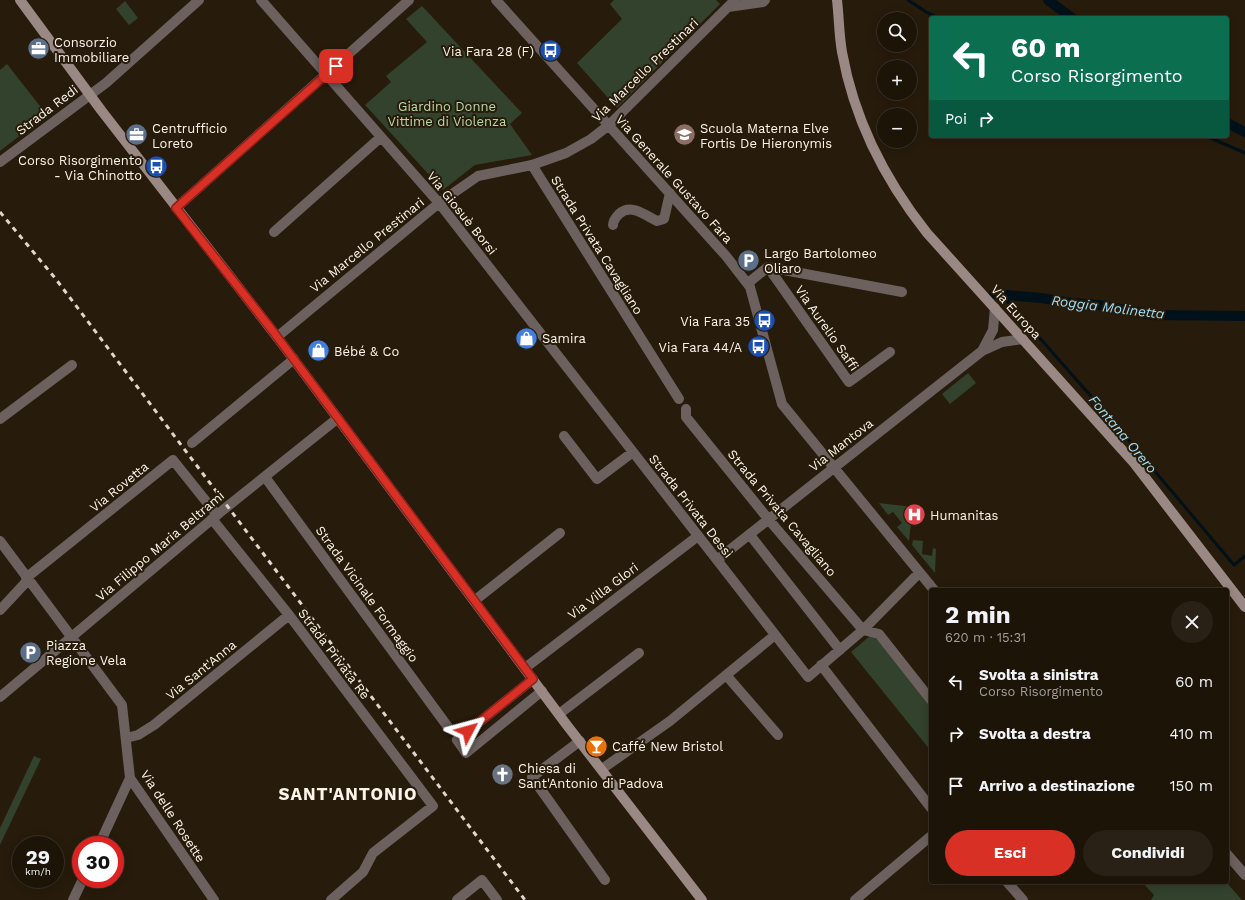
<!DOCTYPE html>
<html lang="it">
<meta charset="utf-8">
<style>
body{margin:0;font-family:"Work Sans",sans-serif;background:#2a2116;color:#f1f3f6;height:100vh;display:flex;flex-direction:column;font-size:15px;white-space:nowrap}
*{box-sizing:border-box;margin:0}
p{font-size:13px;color:#a09e9c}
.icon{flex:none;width:22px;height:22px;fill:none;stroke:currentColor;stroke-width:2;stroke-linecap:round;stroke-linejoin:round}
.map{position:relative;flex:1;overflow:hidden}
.side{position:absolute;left:929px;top:588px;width:300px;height:296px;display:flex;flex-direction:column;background:#1d1408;border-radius:4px;box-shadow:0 2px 10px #0003,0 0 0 1px #3b3329}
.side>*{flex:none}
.guide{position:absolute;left:929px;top:16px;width:300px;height:122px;border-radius:4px;box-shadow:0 2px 10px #0003,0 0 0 1px #3b3329;background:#0b6e4f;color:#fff;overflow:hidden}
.buttons{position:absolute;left:877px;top:12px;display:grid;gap:8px}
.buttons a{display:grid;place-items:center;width:40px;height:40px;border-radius:50%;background:#1d1408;box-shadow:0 2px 10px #0003,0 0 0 1px #3b3329;font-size:20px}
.speed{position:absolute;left:12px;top:836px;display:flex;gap:8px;font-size:20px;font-weight:700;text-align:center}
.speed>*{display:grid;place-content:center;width:52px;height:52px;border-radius:50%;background:#1d1408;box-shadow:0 2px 10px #0003,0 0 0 1px #3b3329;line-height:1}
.speed small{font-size:10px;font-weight:400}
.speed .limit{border:6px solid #d22;background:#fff;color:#111}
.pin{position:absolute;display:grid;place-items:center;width:34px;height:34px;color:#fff;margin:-17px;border-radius:8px;box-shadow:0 2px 6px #0006}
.me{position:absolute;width:44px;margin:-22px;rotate:51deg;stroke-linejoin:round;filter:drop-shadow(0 0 3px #0008)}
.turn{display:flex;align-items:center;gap:14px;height:84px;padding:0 16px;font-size:18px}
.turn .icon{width:52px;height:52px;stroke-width:2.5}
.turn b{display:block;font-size:28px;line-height:34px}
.then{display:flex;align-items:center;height:38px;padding:0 16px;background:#0003;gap:8px;font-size:15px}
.round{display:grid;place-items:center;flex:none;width:42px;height:42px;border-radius:21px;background:#2a2116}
.summary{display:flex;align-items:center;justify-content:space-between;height:68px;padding:0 16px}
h1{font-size:24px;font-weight:700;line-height:30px}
.button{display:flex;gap:8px;margin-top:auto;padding:8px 16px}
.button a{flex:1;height:46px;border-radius:24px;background:#d93025;color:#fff;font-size:16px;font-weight:700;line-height:46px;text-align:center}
.button a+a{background:#2a2116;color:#f1f3f6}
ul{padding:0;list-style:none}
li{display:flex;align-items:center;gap:12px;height:52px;padding:0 16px}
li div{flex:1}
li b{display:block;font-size:15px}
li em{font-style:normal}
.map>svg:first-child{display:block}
.green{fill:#32422c}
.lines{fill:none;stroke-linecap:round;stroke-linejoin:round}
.stream{stroke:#00111a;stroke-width:3}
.canal{stroke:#00111a;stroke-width:10}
.minor{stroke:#6c615f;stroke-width:10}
.tertiary{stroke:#6c615f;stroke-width:10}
.secondary{stroke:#9a8884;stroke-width:10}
.rail{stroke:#dfd7cb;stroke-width:3;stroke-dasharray:5 5;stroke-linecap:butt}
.route-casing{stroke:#8d1f18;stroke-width:10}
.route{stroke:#d93025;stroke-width:7}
.labels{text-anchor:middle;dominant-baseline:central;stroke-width:4;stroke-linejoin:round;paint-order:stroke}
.poi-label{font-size:13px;fill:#fcf4e9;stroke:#271b0b;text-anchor:start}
.street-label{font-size:13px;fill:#fcf4e9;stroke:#271b0b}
.park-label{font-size:13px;fill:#b7d9a9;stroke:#271b0b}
.water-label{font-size:14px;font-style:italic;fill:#9edef8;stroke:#271b0b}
.district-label{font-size:17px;font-weight:bold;letter-spacing:1px;fill:#fcf4e9;stroke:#271b0b}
</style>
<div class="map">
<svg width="1245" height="900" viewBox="0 0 1245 900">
<rect width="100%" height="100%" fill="#271b0b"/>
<!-- green -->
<path class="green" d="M 614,0 L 716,0 L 720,4 L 617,108 L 577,63 L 622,19 L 610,4 Z
M 125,1 L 138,18 L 129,25 L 116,9 Z
M 422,6 L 522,113 L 510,124 L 532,155 L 475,165 L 443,190 L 365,105 L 391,82 L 386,76 L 427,42 L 406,19 Z
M 7,64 L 47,115 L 0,151 L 0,70 Z
M 968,373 L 976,383 L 950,404 L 942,394 Z
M 879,503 L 913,507 L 912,510 L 905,515 L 911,523 L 909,541 L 897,527 L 902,523 L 893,512 L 888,515 Z
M 913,540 L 923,541 L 922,554 L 932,556 L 933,548 L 936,549 L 935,573 L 912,545 Z
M 871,635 L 878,639 L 931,705 L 931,751 L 851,652 Z
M 34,756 L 41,759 L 0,845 L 0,828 Z
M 1142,882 L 1226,882 L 1242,900 L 1151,900 L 1154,895 Z"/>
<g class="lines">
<!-- stream -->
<path class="stream" d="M 908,0 L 926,12 L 937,17
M 1206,136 L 1245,153
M 1001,294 L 1104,411 L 1234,565 L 1245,556"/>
<!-- canal -->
<path class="canal" d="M 1048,0 L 1072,18
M 1227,123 L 1245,132
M 994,294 L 1041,298 L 1071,303 L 1099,305 L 1152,315 L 1245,316"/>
<!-- minor -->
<path class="minor" d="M 261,0 L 439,203 L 633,452
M 496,0 L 726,256 L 750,287 L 782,404 L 934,590
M 728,7 L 763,2 L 765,0
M 0,162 L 106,83 L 199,0
M 532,165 L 679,399
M 176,208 L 409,0
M 613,225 C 613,220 616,217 619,214 C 631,203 645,215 657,221 L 664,219 L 670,193
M 274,232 L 381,137
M 768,267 L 849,382 L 890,352
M 748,283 L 768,267 L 902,292
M 277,337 L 439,203 L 478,176 L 532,165 L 566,153 L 591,139 L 609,125 L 735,0
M 982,351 L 993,330 L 995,308
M 686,409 L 686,417 L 769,520 L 863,630
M 0,419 L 72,365
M 564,436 L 597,479 L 633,452 L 808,677 L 863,630 L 919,573
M 192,443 L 294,359
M 265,477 L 448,727
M 212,519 L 289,615 L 433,806 L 373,853 L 363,872 L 331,900
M 750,535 L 840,650
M 0,541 L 122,705 L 130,778 L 214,900
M 717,560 L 982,351 L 1002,342 L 1023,339
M 26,578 L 173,460 L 217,515
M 474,601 L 560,533
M 0,610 L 28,580
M 863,630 L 879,634 L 931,700
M 821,665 L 931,808
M 525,668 L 698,536
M 726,675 L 778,735
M 533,679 L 457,740 L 466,753 L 542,691
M 559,714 L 639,653
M 126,738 L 138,735 L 154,725 L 289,615
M 580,741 L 532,777 L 605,880
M 602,769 L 670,721 L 775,635
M 99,845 L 130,778
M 1227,854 L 1245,875
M 1007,882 L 1023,900
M 73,900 L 83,879
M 457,900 L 482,880 L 497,900
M 855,900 L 931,836"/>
<!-- tertiary -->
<path class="tertiary" d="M 0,697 L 223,510 L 338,418"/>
<!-- secondary -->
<path class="secondary" d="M 20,0 L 101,110 L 277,337 L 566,724 L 702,900
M 837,0 C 839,17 839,35 842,52 C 854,119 885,180 927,233 L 1134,463 L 1245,607"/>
<!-- rail -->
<path class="rail" d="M 0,212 L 55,278 L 525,900"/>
</g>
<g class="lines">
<defs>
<path id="route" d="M 336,66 L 176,208 L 272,330 L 533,679 L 468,731"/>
</defs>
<!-- route casing -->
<use href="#route" class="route-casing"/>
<!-- route -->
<use href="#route" class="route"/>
</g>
<!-- icons -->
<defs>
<symbol id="office-disc" viewBox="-11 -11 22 22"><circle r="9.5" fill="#5c6f8a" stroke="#271b0b"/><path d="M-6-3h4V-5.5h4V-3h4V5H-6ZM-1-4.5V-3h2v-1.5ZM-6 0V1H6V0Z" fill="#fff"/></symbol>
<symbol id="bus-disc" viewBox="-11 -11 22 22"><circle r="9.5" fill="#1a4fb4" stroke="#271b0b"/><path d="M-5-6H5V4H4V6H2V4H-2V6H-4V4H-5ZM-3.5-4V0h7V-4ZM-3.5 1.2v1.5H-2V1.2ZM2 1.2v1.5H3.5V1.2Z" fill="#fff"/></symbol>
<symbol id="school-disc" viewBox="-11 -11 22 22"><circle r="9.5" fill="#8d6e63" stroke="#271b0b"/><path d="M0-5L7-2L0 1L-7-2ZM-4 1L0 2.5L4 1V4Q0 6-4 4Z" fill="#fff"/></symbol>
<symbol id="parking-disc" viewBox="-11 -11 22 22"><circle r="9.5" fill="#5c6f8a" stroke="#271b0b"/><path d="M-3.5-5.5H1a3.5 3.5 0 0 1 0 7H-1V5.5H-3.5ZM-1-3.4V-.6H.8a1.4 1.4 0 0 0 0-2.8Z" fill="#fff"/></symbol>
<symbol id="shop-disc" viewBox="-11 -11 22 22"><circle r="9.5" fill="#3f7fe0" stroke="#271b0b"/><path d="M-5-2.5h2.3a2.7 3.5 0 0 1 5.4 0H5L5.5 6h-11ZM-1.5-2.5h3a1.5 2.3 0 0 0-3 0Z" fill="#fff"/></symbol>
<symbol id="hospital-disc" viewBox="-11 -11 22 22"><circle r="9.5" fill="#e0444e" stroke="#271b0b"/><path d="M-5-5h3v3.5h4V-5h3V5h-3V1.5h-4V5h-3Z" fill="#fff"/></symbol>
<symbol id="bar-disc" viewBox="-11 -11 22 22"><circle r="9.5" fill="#e8710a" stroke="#271b0b"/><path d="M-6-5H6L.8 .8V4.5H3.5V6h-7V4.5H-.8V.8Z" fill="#fff"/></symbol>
<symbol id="church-disc" viewBox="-11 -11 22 22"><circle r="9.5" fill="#6b7280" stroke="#271b0b"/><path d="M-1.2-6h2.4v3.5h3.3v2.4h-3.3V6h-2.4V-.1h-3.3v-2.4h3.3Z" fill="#fff"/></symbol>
</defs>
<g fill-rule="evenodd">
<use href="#office-disc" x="26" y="36" width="25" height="25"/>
<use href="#bus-disc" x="538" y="38" width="25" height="25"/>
<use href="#office-disc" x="124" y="122" width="25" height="25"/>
<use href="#school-disc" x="672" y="122" width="25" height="25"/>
<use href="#bus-disc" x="144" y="154" width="25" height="25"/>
<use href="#parking-disc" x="736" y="248" width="25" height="25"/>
<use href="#bus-disc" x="752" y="308" width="25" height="25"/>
<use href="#shop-disc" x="514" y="326" width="25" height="25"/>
<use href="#bus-disc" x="746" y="334" width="25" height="25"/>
<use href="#shop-disc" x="306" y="338" width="25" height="25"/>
<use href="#hospital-disc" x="902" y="502" width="25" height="25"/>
<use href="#parking-disc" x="18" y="640" width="25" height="25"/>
<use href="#bar-disc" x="584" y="734" width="25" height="25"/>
<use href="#church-disc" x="490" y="762" width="25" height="25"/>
</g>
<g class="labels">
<!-- poi labels -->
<g class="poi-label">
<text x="54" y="42">Consorzio<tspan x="54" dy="15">Immobiliare</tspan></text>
<text x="534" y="51" text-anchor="end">Via Fara 28 (F)</text>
<text x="152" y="128">Centrufficio<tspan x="152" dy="15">Loreto</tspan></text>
<text x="700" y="128">Scuola Materna Elve<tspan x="700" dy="15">Fortis De Hieronymis</tspan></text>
<text x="142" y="160" text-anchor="end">Corso Risorgimento<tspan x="142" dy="15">- Via Chinotto</tspan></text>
<text x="764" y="253">Largo Bartolomeo<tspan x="764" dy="15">Oliaro</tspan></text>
<text x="750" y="321" text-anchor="end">Via Fara 35</text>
<text x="542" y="338">Samira</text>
<text x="742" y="347" text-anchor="end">Via Fara 44/A</text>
<text x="334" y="351">Bébé &amp; Co</text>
<text x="930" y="515">Humanitas</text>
<text x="46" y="645">Piazza<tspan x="46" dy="15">Regione Vela</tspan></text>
<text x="612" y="746">Caffé New Bristol</text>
<text x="518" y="768">Chiesa di<tspan x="518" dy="15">Sant'Antonio di Padova</tspan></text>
</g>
<!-- street labels -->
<g class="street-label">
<text transform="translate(645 70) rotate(-44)">Via Marcello Prestinari</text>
<text transform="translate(47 110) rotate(-37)">Strada Redi</text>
<text transform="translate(674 179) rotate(48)">Via Generale Gustavo Fara</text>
<text transform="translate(462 213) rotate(51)">Via Giosuè Borsi</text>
<text transform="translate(367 245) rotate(-39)">Via Marcello Prestinari</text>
<text transform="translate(597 245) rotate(58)">Strada Privata Cavagliano</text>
<text transform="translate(1016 312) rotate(48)">Via Europa</text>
<text transform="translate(827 328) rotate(55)">Via Aurelio Saffi</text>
<text transform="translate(841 445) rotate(-38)">Via Mantova</text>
<text transform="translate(119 487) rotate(-39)">Via Rovetta</text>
<text transform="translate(691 506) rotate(52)">Strada Privata Dessì</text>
<text transform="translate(782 513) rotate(50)">Strada Privata Cavagliano</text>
<text transform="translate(160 546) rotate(-40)">Via Filippo Maria Beltrami</text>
<text transform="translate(603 591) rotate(-37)">Via Villa Glori</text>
<text transform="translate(367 594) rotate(54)">Strada Vicinale Formaggio</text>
<text transform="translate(334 654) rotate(53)">Strada Privata Re</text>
<text transform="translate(201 670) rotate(-39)">Via Sant'Anna</text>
<text transform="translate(173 816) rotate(57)">Via delle Rosette</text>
</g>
<!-- park labels -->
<g class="park-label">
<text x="447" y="106">Giardino Donne<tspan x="447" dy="15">Vittime di Violenza</tspan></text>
</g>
<!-- water labels -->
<g class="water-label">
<text transform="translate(1108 307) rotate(7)">Roggia Molinetta</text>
<text transform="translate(1123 434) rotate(50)">Fontana Orero</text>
</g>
<!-- district labels -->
<g class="district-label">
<text x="348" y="794">SANT'ANTONIO</text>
</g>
</g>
</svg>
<div class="buttons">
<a><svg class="icon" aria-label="search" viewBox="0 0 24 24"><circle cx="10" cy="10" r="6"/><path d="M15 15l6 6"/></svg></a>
<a>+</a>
<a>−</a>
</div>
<div class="speed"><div>29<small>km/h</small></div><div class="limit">30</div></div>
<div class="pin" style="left:336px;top:66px;background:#d93025"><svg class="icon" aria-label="arrive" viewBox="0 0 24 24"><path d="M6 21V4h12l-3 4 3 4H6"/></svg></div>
<svg class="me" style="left:468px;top:731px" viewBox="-20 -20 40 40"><path d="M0-17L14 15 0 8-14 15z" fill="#d93025" stroke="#fff" stroke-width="4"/></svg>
<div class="guide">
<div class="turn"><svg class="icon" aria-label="left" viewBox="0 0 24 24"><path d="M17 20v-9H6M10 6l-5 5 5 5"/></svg><div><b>60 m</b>Corso Risorgimento</div></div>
<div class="then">Poi<svg class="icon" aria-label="right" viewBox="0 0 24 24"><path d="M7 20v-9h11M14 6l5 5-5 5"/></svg></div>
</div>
<section class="side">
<div class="summary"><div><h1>2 min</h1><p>620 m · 15:31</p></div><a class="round"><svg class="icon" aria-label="close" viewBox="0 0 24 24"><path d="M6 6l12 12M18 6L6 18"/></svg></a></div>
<ul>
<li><svg class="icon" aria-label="left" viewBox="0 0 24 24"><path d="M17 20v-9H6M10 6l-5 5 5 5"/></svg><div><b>Svolta a sinistra</b><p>Corso Risorgimento</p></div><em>60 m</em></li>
<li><svg class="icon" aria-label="right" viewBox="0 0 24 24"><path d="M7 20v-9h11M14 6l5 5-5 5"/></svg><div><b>Svolta a destra</b></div><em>410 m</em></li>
<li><svg class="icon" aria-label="arrive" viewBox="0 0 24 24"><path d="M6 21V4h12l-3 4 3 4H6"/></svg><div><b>Arrivo a destinazione</b></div><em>150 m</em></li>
</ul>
<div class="button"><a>Esci</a><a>Condividi</a></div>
</section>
</div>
